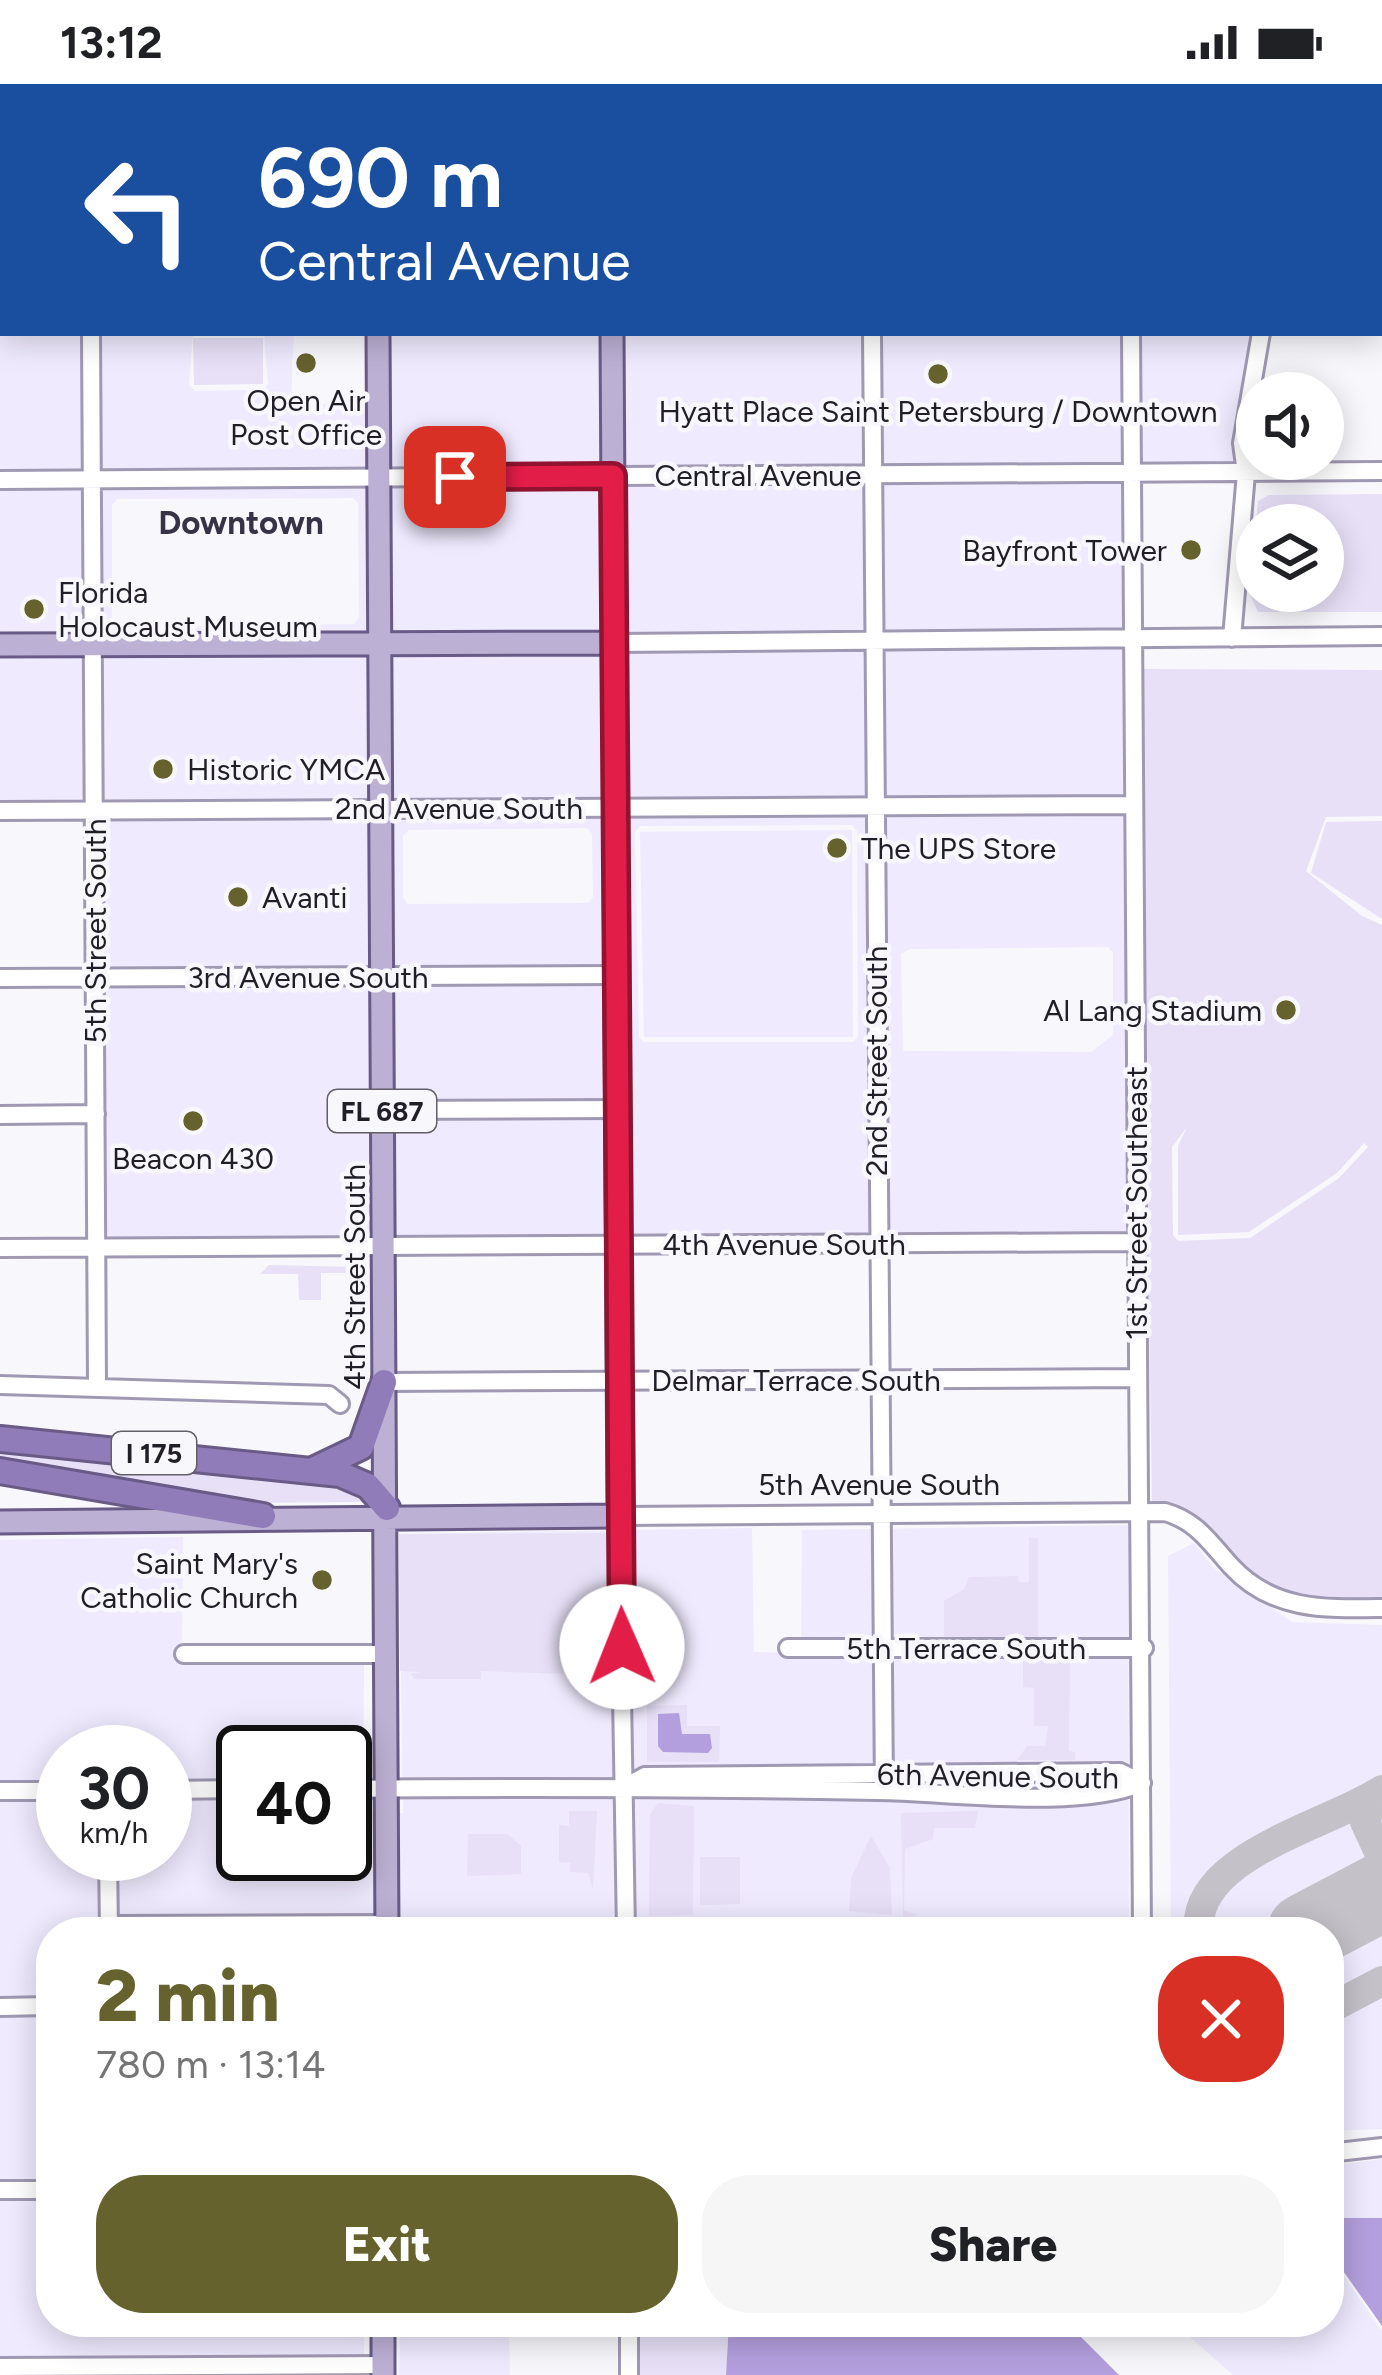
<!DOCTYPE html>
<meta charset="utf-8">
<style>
body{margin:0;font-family:Figtree,sans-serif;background:#f6f6f6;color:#202124;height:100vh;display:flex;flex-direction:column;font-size:45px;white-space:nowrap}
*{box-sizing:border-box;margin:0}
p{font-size:39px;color:#757577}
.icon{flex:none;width:66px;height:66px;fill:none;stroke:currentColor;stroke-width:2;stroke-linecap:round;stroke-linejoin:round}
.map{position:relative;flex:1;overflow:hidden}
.details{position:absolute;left:36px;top:1833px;width:1308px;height:420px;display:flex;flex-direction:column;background:#fff;border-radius:48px;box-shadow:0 6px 30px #0003}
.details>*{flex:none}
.top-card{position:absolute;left:0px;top:0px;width:1383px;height:252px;box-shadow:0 6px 30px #0003;background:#1a4fa0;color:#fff;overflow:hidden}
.tools{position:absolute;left:1236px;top:288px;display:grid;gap:24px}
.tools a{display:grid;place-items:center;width:108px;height:108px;border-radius:50%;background:#fff;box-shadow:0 6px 30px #0003;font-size:60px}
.speed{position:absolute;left:36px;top:1641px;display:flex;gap:24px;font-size:60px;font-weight:700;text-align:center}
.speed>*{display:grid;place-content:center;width:156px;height:156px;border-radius:50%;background:#fff;box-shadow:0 6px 30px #0003;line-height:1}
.speed small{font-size:30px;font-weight:400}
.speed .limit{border:6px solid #111;border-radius:18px;background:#fff;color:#111}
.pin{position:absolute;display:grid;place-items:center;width:102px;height:102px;color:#fff;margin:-51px;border-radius:24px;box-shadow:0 6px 18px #0006}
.me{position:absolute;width:132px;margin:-66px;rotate:359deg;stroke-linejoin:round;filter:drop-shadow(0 0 9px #0008)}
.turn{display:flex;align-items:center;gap:42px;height:252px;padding:0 60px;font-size:54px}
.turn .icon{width:156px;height:156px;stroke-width:2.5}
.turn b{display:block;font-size:84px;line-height:102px}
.round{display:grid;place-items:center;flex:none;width:126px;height:126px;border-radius:48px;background:#f6f6f6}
.overview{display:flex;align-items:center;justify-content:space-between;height:204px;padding:0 60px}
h1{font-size:72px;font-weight:800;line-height:90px;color:#65622e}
.cta{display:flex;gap:24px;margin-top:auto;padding:24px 60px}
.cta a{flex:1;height:138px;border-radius:48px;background:#65622e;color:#fff;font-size:48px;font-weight:800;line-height:138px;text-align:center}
.cta a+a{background:#f6f6f6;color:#202124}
.status{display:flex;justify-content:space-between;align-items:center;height:84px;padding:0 60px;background:#fff;direction:ltr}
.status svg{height:33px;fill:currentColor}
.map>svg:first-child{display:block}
.built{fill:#efeafe;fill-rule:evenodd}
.green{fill:#e7e0f7;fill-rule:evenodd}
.water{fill:#b39fdd}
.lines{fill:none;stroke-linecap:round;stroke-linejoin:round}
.taxiway{stroke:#c4c2c8;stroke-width:30}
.runway{stroke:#c4c2c8;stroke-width:78}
.minor-casing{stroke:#a099b2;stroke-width:22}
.major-casing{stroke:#695b86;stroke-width:27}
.highway-casing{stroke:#695b86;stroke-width:30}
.minor{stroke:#fff;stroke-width:16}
.major{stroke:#bcb0d4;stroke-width:21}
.highway{stroke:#907cb8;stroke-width:24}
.route-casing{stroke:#92132f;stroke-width:30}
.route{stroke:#e11d48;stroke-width:21}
.poi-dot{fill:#65622e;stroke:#f8f7fc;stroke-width:4.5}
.labels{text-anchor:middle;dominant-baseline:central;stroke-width:9;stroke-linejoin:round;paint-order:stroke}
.shield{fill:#f8f7fc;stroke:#625f68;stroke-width:3}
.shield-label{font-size:27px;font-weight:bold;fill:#211e28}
.poi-label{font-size:30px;fill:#211e28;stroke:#f8f7fc;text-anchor:start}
.street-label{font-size:30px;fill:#211e28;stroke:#f8f7fc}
.neighbourhood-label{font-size:33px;font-weight:bold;fill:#383246;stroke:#f8f7fc}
</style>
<div class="status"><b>13:12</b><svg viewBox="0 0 49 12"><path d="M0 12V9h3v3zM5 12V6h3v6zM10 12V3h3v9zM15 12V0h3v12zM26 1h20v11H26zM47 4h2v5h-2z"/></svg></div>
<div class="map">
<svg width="1382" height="2291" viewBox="0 0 1382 2291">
<rect width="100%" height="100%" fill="#f8f7fc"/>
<!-- built -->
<path class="built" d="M 0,235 L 3,249 L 85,249 L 88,388 L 0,389 Z
M 97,249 L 193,249 L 189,301 L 195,307 L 263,306 L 268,300 L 264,249 L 294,249 L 291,317 L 373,324 L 373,387 L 100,388 Z
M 384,249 L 606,249 L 607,386 L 385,387 Z
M 618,249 L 866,249 L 867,384 L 619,385 Z
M 878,249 L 1125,249 L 1126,383 L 879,384 Z
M 1137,249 L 1255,249 L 1239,382 L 1137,383 Z
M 1126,396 L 1127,549 L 880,551 L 879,397 Z
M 867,397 L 868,551 L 620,552 L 619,399 Z
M 607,399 L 608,552 L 386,552 L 385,400 Z
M 373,400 L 374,552 L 102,554 L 101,402 ZM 353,414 L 358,419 L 359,534 L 354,540 L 118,543 L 112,537 L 112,421 L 117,415 Z
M 0,402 L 89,402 L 90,554 L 0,555 Z
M 1127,563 L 1128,714 L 881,715 L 880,564 Z
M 868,564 L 869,715 L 621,717 L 620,565 Z
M 374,565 L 376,718 L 100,719 L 101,567 Z
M 386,565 L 608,565 L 609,717 L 387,718 Z
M 89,567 L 88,720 L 0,720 L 0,568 Z
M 1128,727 L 1130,1151 L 883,1153 L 881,728 ZM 1108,863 L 1113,869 L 1113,951 L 1091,968 L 903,967 L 901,870 L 910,865 Z
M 869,728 L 871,1153 L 623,1154 L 621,730 ZM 852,741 L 857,747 L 858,953 L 853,958 L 644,958 L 639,953 L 635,748 L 640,742 Z
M 609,730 L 610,884 L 388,885 L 387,731 ZM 587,744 L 592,750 L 593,813 L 588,819 L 408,820 L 403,814 L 403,752 L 409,746 Z
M 376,731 L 376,886 L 101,887 L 100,733 Z
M 852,746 L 853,953 L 644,953 L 640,748 Z
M 610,898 L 610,1018 L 388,1019 L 388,899 Z
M 376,899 L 377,1156 L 102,1157 L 101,900 Z
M 611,1031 L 611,1154 L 389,1156 L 388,1032 Z
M 1128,1441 L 1129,1848 L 405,1848 L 404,1835 L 95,1836 L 94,1848 L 51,1848 L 51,2238 L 364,2238 L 364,2291 L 0,2291 L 0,1456 L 183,1453 L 182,1575 L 364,1575 L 363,1729 L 403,1729 L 399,1450 L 752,1444 L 754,1568 L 801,1569 L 802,1446 ZM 63,1668 L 165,1668 L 165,1770 L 63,1770 ZM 243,1668 L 345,1668 L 345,1770 L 243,1770 Z
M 1194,1459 L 1214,1484 L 1292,1538 L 1382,1541 L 1382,2045 L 1329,2047 L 1329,1848 L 1171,1848 L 1168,1472 Z
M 1382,2075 L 1382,2142 L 1368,2134 L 1329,2134 L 1329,2082 Z
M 1329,2171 L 1382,2247 L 1382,2291 L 1233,2291 L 1173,2238 L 1329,2238 Z
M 400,2238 L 509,2238 L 510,2291 L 399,2291 Z"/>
<!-- green -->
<path class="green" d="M 193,254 L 263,254 L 263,300 L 194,301 Z
M 1382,410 L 1382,528 L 1258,528 L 1250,511 L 1258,417 L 1269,411 ZM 1323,441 L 1323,507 L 1257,507 L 1257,441 Z
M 1139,585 L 1382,586 L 1382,732 L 1326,733 L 1306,787 L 1362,832 L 1382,841 L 1382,1518 C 1345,1517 1305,1522 1271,1505 C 1220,1480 1216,1430 1152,1421 ZM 1187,1043 L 1178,1062 L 1178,1151 L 1249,1148 L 1337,1089 L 1364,1059 L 1368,1063 L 1339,1094 L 1250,1154 L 1178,1157 L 1173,1151 L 1172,1063 Z
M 1382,737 L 1382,835 L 1311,789 L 1326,738 Z
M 269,1181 L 356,1183 L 365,1196 L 354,1189 L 321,1189 L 321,1216 L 299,1216 L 298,1190 L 260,1190 Z
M 0,1361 L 316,1396 L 362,1408 L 362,1418 L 228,1419 L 0,1380 Z
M 612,1449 L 614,1585 L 609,1591 L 597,1585 L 597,1591 L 481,1587 L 481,1595 L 414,1595 L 411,1590 L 422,1588 L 400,1587 L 399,1450 Z
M 1029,1454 L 1038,1454 L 1038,1559 L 944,1561 L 944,1517 L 964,1505 L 969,1493 L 1018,1492 L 1019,1498 L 1029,1498 Z
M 1070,1570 L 1069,1667 L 1075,1668 L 1075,1676 L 1017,1676 L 1027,1662 L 1045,1662 L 1048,1642 L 1034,1642 L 1034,1604 L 1023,1603 L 1023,1571 Z
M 687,1621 L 687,1642 L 720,1642 L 719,1678 L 647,1678 L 647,1622 Z
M 658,1719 L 694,1722 L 693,1831 L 649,1832 L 650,1730 Z
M 569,1727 L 597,1727 L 593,1805 L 588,1789 L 570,1788 L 570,1779 L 559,1778 L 559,1741 L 569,1742 Z
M 978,1727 L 975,1744 L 934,1744 L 933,1755 L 905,1765 L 904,1826 L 918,1832 L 903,1833 L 901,1729 Z
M 468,1750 L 507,1750 L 521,1762 L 521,1790 L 467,1792 Z
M 871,1752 L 890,1784 L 892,1831 L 849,1827 L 851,1794 Z
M 700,1773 L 740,1773 L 740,1820 L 700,1821 Z
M 636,2238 L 729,2238 L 726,2291 L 636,2291 Z"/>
<!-- water -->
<path class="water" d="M 679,1629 L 682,1650 L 710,1650 L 712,1664 L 708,1669 L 663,1668 L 658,1662 L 658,1630 Z
M 1329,2134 L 1382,2134 L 1382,2242 L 1329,2167 Z
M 729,2238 L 1066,2238 L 1119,2291 L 726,2291 Z"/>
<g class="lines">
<!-- taxiway -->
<path class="taxiway" d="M 1374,1711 L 1365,1738 L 1379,1768
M 1374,1812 L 1382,1796 L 1379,1768 L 1382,1772
M 1199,1848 C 1191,1772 1329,1741 1382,1706
M 1329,1925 L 1382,1897"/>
<!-- runway -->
<path class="runway" d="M 1306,1848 L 1382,1808"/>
<defs>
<path id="minor" d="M 90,0 L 90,3
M 871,0 L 871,3
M 1129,0 L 1129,3
M 1327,3 L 1328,0
M 91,249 L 97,1300
M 872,249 L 884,1707
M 1131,249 L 1142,1848
M 0,396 L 1382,387
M 1232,554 L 1246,389 L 1242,359 L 1261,249
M 614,559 L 1382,552
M 0,727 L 1133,721
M 0,894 L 616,891
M 382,1026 L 616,1025
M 0,1031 L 96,1030
M 0,1164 L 1136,1158
M 384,1298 L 1137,1294
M 0,1301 L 329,1311 L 340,1320
M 788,1564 L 1144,1564
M 184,1570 L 387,1570
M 625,1703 L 645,1692 L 1120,1688 L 1142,1699
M 345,1705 C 523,1703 700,1704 878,1707 C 951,1708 1076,1726 1142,1699
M 165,1706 L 243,1705
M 0,1707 L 63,1707
M 108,1770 L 109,1847
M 108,1841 L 387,1840
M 626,1848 L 619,1432 L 1165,1428 C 1197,1437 1210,1459 1231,1482 C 1272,1527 1325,1525 1382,1524
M 0,1923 L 51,1922
M 1329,2069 L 1382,2063
M 0,2106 L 51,2106
M 111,2238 L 143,2238
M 629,2238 L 629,2291
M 0,2283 L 383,2281"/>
<path id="major" d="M 377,0 L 377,3
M 611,0 L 611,3
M 0,229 L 3,229
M 378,249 L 387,1848
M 0,561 L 614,559
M 0,1438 L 619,1432 L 612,249
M 383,2291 L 383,2238"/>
<path id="highway" d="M 0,1355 L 340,1390 L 368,1402 L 387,1424
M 315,1385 L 361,1363 L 384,1298
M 0,1387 L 263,1432"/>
</defs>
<!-- minor casing -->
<use href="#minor" class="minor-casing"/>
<!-- major casing -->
<use href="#major" class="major-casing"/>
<!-- highway casing -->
<use href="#highway" class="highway-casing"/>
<!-- minor -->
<use href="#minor" class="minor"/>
<!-- major -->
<use href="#major" class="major"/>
<!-- highway -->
<use href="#highway" class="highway"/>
</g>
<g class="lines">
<defs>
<path id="route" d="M 455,393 L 613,392 L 622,1563"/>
</defs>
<!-- route casing -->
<use href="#route" class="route-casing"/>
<!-- route -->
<use href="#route" class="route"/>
</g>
<!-- markers -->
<g class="poi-dot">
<circle cx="306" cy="279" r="12"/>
<circle cx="938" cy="290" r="12"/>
<circle cx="1191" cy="466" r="12"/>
<circle cx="34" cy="525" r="12"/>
<circle cx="163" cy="685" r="12"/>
<circle cx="837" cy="764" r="12"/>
<circle cx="238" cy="813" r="12"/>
<circle cx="1286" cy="926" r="12"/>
<circle cx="193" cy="1037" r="12"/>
<circle cx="322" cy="1496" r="12"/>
</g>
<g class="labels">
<!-- shield labels -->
<g class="shield">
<rect x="328" y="1006" width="108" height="42" rx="9"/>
<rect x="112" y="1348" width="84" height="42" rx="9"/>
</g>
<g class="shield-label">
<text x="382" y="1027">FL 687</text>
<text x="154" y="1369">I 175</text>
</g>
<!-- poi labels -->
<g class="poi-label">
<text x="306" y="316" text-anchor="middle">Open Air<tspan x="306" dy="34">Post Office</tspan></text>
<text x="938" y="327" text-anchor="middle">Hyatt Place Saint Petersburg / Downtown</text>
<text x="1167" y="466" text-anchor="end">Bayfront Tower</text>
<text x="58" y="508">Florida<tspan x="58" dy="34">Holocaust Museum</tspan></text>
<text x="187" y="685">Historic YMCA</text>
<text x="861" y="764">The UPS Store</text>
<text x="262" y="813">Avanti</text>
<text x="1262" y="926" text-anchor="end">Al Lang Stadium</text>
<text x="193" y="1074" text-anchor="middle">Beacon 430</text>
<text x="298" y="1479" text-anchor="end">Saint Mary's<tspan x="298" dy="34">Catholic Church</tspan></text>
</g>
<!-- street labels -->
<g class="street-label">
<text x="758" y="391">Central Avenue</text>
<text x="459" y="724">2nd Avenue South</text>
<text transform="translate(95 847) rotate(-90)">5th Street South</text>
<text x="308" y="893">3rd Avenue South</text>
<text transform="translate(876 977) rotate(-90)">2nd Street South</text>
<text transform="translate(1136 1119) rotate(-90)">1st Street Southeast</text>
<text x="784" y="1160">4th Avenue South</text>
<text transform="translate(354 1193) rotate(-90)">4th Street South</text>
<text x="796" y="1296">Delmar Terrace South</text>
<text x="879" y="1400">5th Avenue South</text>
<text x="966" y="1564">5th Terrace South</text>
<text transform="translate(998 1692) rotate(1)">6th Avenue South</text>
</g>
<!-- neighbourhood labels -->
<g class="neighbourhood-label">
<text x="241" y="438">Downtown</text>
</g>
</g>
</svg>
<div class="tools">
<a><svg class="icon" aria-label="sound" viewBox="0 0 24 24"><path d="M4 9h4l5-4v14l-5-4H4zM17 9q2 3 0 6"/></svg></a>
<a><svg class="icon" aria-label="layers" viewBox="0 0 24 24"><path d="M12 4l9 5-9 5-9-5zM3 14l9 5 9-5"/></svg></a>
</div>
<div class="speed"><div>30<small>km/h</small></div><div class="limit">40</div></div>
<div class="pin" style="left:455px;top:393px;background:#d93025"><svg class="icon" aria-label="arrive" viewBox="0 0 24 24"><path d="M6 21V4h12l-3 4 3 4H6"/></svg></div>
<svg class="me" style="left:622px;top:1563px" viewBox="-20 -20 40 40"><circle r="19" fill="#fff"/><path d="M0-13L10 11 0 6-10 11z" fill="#e11d48"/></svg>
<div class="top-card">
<div class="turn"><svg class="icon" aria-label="left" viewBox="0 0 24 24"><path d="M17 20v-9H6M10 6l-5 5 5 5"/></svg><div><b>690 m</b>Central Avenue</div></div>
</div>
<section class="details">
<div class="overview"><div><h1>2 min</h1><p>780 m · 13:14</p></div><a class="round" style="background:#d93025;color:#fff"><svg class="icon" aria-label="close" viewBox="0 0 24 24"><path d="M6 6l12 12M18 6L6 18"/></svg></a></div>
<div class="cta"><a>Exit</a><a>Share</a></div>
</section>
</div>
